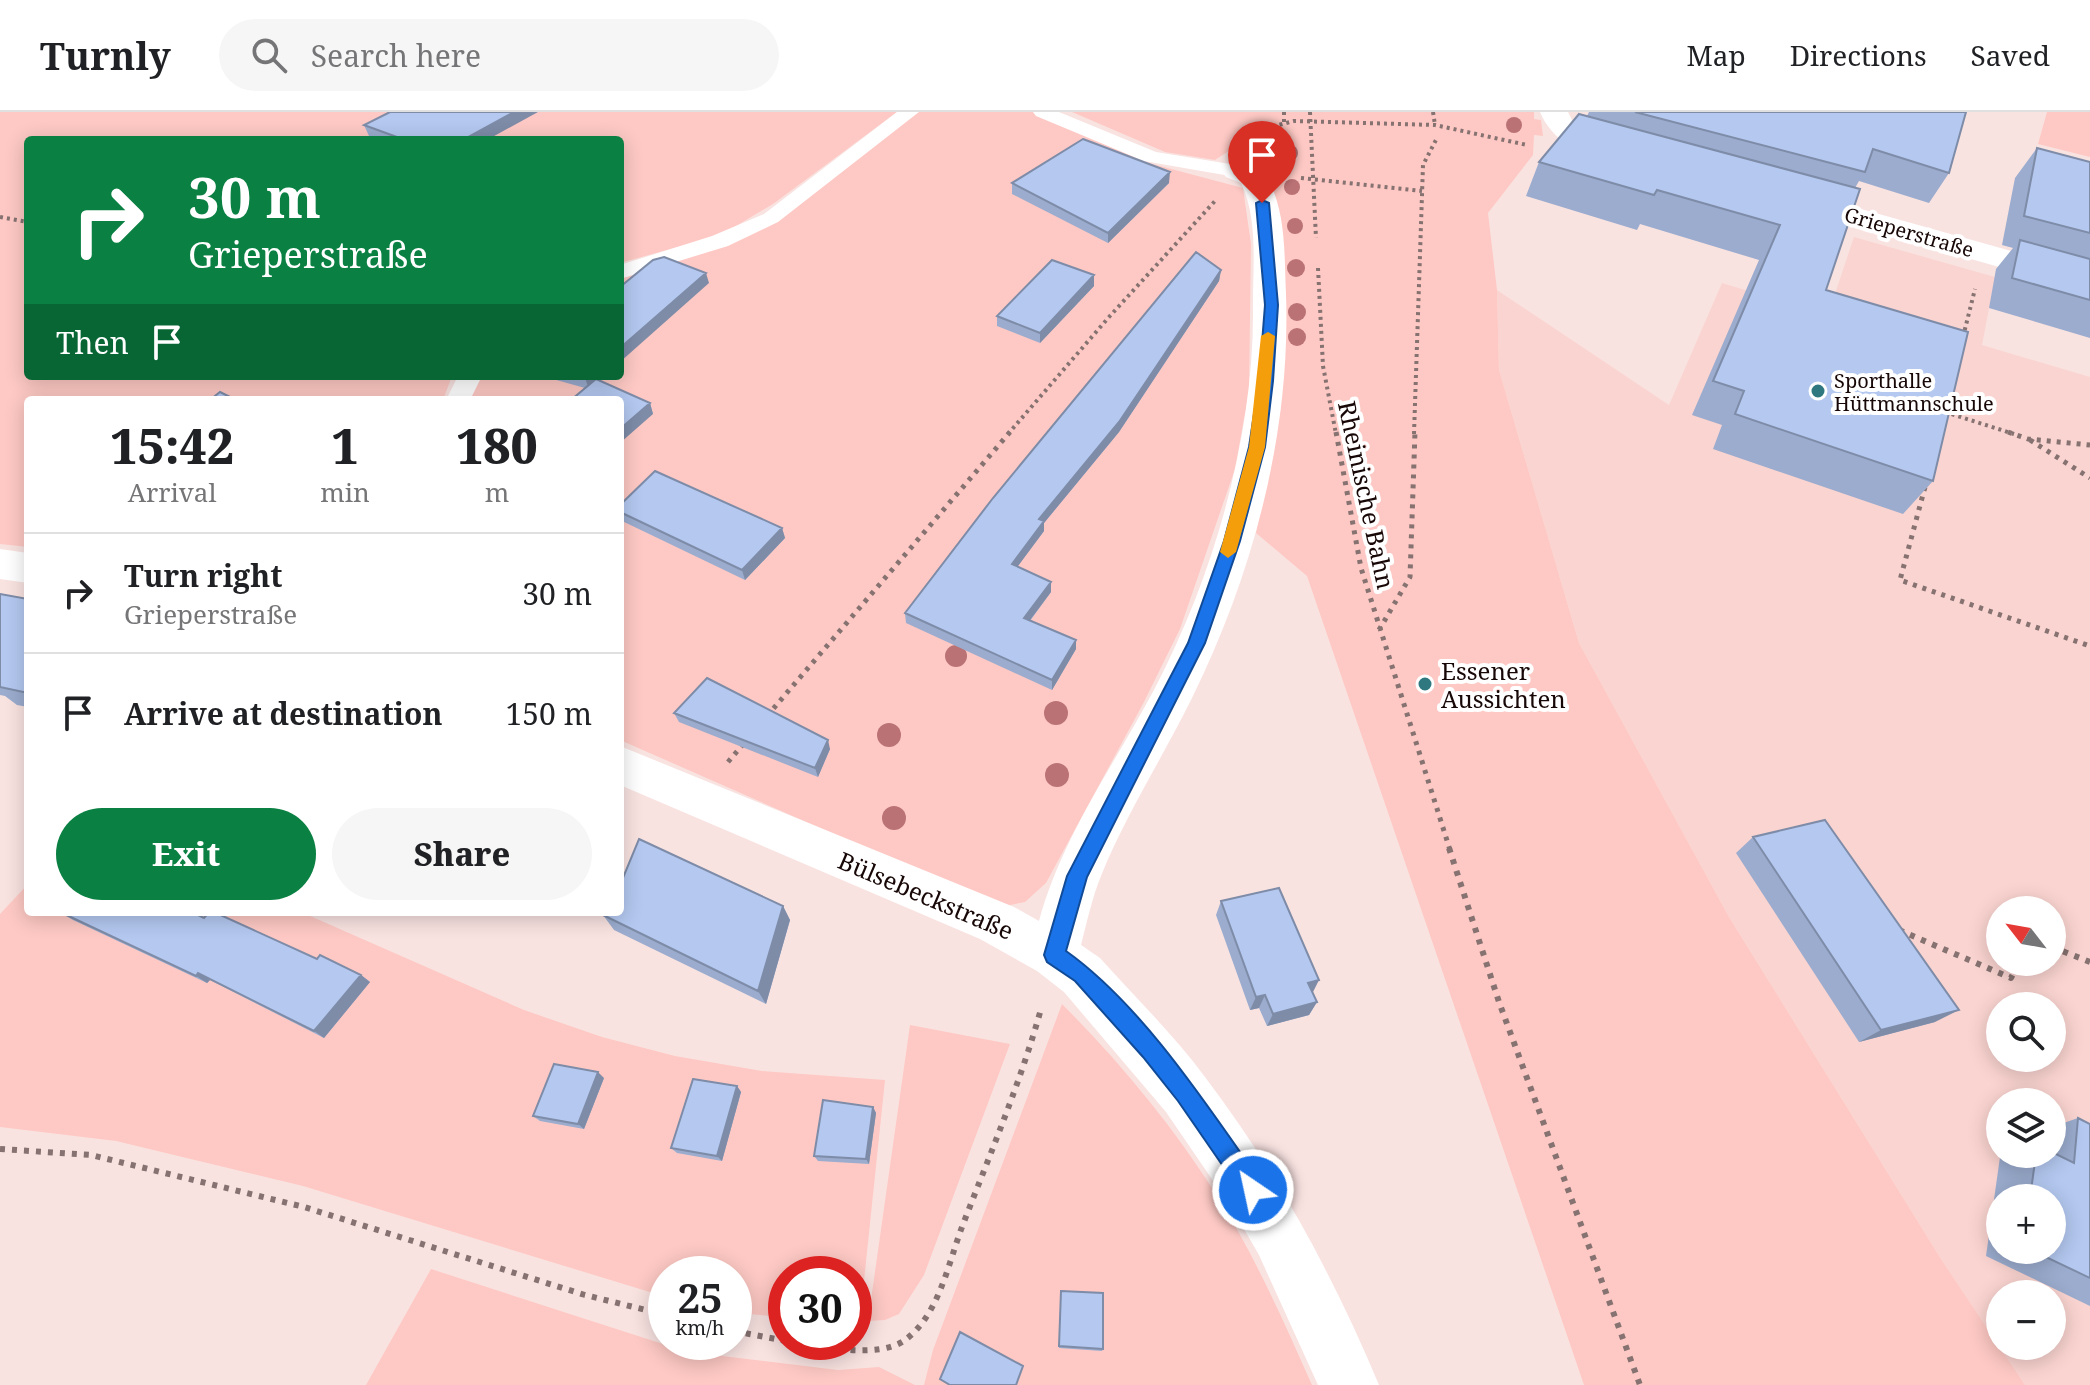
<!DOCTYPE html>
<meta charset="utf-8">
<style>
body{margin:0;font-family:"Noto Serif",serif;background:#f6f6f6;color:#202124;height:100vh;display:flex;flex-direction:column;font-size:30px;white-space:nowrap}
*{box-sizing:border-box;margin:0}
p{font-size:26px;color:#757577}
.icon{flex:none;width:44px;height:44px;fill:none;stroke:currentColor;stroke-width:2;stroke-linecap:round;stroke-linejoin:round}
.map{position:relative;flex:1;overflow:hidden}
.drawer{position:absolute;left:24px;top:284px;width:600px;height:520px;display:flex;flex-direction:column;background:#fff;border-radius:8px;box-shadow:0 4px 20px #0003}
.drawer>*{flex:none}
.banner{position:absolute;left:24px;top:24px;width:600px;height:244px;border-radius:8px;box-shadow:0 4px 20px #0003;background:#0b8043;color:#fff;overflow:hidden}
.needle{width:52px;rotate:301deg}
.fabs{position:absolute;left:1986px;top:784px;display:grid;gap:16px}
.fabs a{display:grid;place-items:center;width:80px;height:80px;border-radius:50%;background:#fff;box-shadow:0 4px 20px #0003;font-size:40px}
.speed{position:absolute;left:648px;top:1144px;display:flex;gap:16px;font-size:40px;font-weight:700;text-align:center}
.speed>*{display:grid;place-content:center;width:104px;height:104px;border-radius:50%;background:#fff;box-shadow:0 4px 20px #0003;line-height:1}
.speed small{font-size:20px;font-weight:400}
.speed .limit{border:12px solid #d22;background:#fff;color:#111}
.pin{position:absolute;display:grid;place-items:center;width:68px;height:68px;color:#fff;margin:-82px -34px;border-radius:50% 50% 50% 0;rotate:-45deg;box-shadow:0 0 8px #0007}
.pin .icon{rotate:45deg}
.me{position:absolute;width:88px;margin:-44px;rotate:326deg;stroke-linejoin:round;filter:drop-shadow(0 0 6px #0008)}
.turn{display:flex;align-items:center;gap:28px;height:168px;padding:0 32px;font-size:36px}
.turn .icon{width:104px;height:104px;stroke-width:2.5}
.turn b{display:block;font-size:56px;line-height:68px}
.then{display:flex;align-items:center;height:76px;padding:0 32px;background:#0003;gap:16px;font-size:30px}
.eta{display:flex;justify-content:space-evenly;align-items:center;height:136px;text-align:center}
.eta b{font-size:48px;font-weight:800;line-height:56px}
.button{display:flex;gap:16px;margin-top:auto;padding:16px 32px}
.button a{flex:1;height:92px;border-radius:48px;background:#0b8043;color:#fff;font-size:32px;font-weight:800;line-height:92px;text-align:center}
.button a+a{background:#f6f6f6;color:#202124}
ul{padding:0;list-style:none}
li{display:flex;align-items:center;gap:24px;height:120px;padding:0 32px;border-top:2px solid #e0e0e0}
li div{flex:1}
li b{display:block;font-size:30px}
li em{font-style:normal}
header{display:flex;align-items:center;gap:48px;box-sizing:border-box;height:112px;padding:0 40px;background:#fff;border-bottom:2px solid #e0e0e0}
header strong{font-size:38px}
nav{display:flex;gap:44px;margin-inline-start:auto;font-size:28px}
.search{width:560px;height:72px;background:#f6f6f6;display:flex;align-items:center;gap:20px;box-sizing:border-box;padding:0 28px;border-radius:44px;color:#757577;font-size:30px}
.map>svg:first-child{display:block}
.built{fill:#fad4d0;fill-rule:evenodd}
.green{fill:#fec9c4}
.lines{fill:none;stroke-linecap:round;stroke-linejoin:round}
.path-far2{stroke:#857271;stroke-width:4;stroke-dasharray:3 4;stroke-linecap:butt}
.path-far1{stroke:#857271;stroke-width:5;stroke-dasharray:4 6;stroke-linecap:butt}
.path{stroke:#857271;stroke-width:6;stroke-dasharray:5 7;stroke-linecap:butt}
.lane{fill:#fff;fill-rule:evenodd}
.street{fill:#fff;fill-rule:evenodd}
.tree{fill:#ba7275}
.wall{fill:#9bacce;fill-rule:evenodd}
.shaded-wall{fill:#7e8ca8}
.building{fill:#b4c8f0;stroke:#7e8ca8;stroke-width:2}
.route{fill:#1a73e8;stroke:#114b97;stroke-width:2}
.slow{fill:#f59e0b}
.poi-dot{fill:#2f787f;stroke:#fff;stroke-width:3}
.labels{text-anchor:middle;dominant-baseline:central;stroke-width:8;stroke-linejoin:round;paint-order:stroke}
.far-street-label{font-size:20px;fill:#170706;stroke:#fff}
.far-poi-label{font-size:20px;fill:#170706;stroke:#fff;text-anchor:start}
.street-label{font-size:24px;fill:#170706;stroke:#fff}
.poi-label{font-size:24px;fill:#170706;stroke:#fff;text-anchor:start}
</style>
<header>
<strong>Turnly</strong>
<div class="search"><svg class="icon" aria-label="search" viewBox="0 0 24 24"><circle cx="10" cy="10" r="6"/><path d="M15 15l6 6"/></svg>Search here</div>
<nav><a>Map</a><a>Directions</a><a>Saved</a></nav>
</header>
<div class="map">
<svg width="2090" height="1273" viewBox="0 0 2090 1273">
<rect width="100%" height="100%" fill="#f9e3e1"/>
<!-- built -->
<path class="built" d="M 1854,125 L 1995,165 L 1982,233 L 2090,265 L 2090,1273 L 2025,1273 L 1941,1147 L 1729,805 L 1579,531 L 1499,258 L 1497,178 L 1669,293 L 1722,171 L 1828,203 ZM 2000,798 L 2052,798 L 2052,850 L 2000,850 ZM 2000,894 L 2052,894 L 2052,946 L 2000,946 ZM 2000,990 L 2052,990 L 2052,1042 L 2000,1042 ZM 2000,1086 L 2052,1086 L 2052,1138 L 2000,1138 ZM 2000,1182 L 2052,1182 L 2052,1234 L 2000,1234 Z"/>
<!-- green -->
<path class="green" d="M 0,0 L 897,0 L 773,92 L 721,123 L 620,151 L 620,28 L 28,28 L 28,264 L 452,264 L 443,288 L 28,288 L 28,435 L 0,432 Z
M 914,0 L 1034,0 L 1145,50 L 1243,76 L 1251,132 L 1249,279 L 1235,357 L 1180,517 L 1144,590 L 1046,771 L 1025,790 L 1000,795 L 620,628 L 620,288 L 466,288 L 478,264 L 620,264 L 620,163 L 768,114 Z
M 1072,0 L 1534,0 L 1534,7 L 1541,8 L 1543,24 L 1534,23 L 1533,43 L 1488,101 L 1497,178 L 1499,258 L 1579,531 L 1729,805 L 1941,1147 L 2025,1273 L 1584,1273 L 1307,464 L 1256,421 L 1281,295 L 1283,178 L 1273,75 L 1265,60 L 1229,39 L 1215,48 L 1165,40 Z
M 2047,0 L 2090,0 L 2090,45 L 2038,32 Z
M 28,772 L 28,800 L 301,800 L 524,898 L 602,925 L 675,944 L 762,959 L 885,968 L 860,1207 L 854,1207 L 854,1162 L 786,1162 L 786,1205 L 734,1201 L 734,1162 L 666,1162 L 666,1185 L 303,1074 L 116,1029 L 0,1015 L 0,802 Z
M 1062,892 C 1120,950 1172,1013 1216,1082 C 1254,1142 1283,1208 1312,1273 L 924,1273 L 933,1238 Z
M 910,913 L 1010,932 L 924,1163 L 899,1202 L 885,1208 L 868,1209 Z
M 431,1157 L 666,1233 L 722,1244 L 838,1258 L 879,1255 L 915,1273 L 366,1273 Z"/>
<g class="lines">
<!-- path-far2 -->
<path class="path-far2" d="M 1284,0 L 1284,10
M 1310,0 L 1316,126
M 1433,0 L 1435,13
M 1256,27 L 1271,15 L 1294,9 L 1435,13 L 1527,33
M 1301,66 L 1422,79
M 0,105 L 28,110
M 1318,156 L 1323,254 L 1336,322
M 1963,225 L 1975,177
M 1945,300 L 2014,322
M 1008,322 L 1109,205 L 1215,89
M 1414,322 L 1423,53 L 1437,26"/>
<!-- path-far1 -->
<path class="path-far1" d="M 1336,320 L 1361,456 L 1450,738
M 2008,320 L 2028,327 L 2090,333
M 2030,328 L 2090,366
M 1925,375 L 1900,468 L 2090,534
M 1379,518 L 1410,465 L 1415,320
M 767,604 L 1010,320
M 728,650 L 745,630"/>
<!-- path -->
<path class="path" d="M 1449,736 L 1499,890 L 1640,1273
M 1899,818 L 2011,866 L 2019,850
M 2052,835 L 2090,850
M 0,1037 L 91,1043 L 304,1095 L 585,1183 L 666,1203
M 734,1219 L 786,1229
M 791,1230 C 821,1235 879,1247 905,1228 C 939,1203 948,1152 962,1115 C 990,1042 1020,972 1041,897"/>
<!-- lane -->
<path class="lane" d="M 897,0 L 919,0 L 778,110 L 728,134 L 620,167 L 620,153 L 712,124 L 764,102 Z
M 1033,0 L 1059,0 L 1156,40 L 1236,53 L 1246,59 L 1236,65 L 1144,49 L 1036,4 Z
M 458,264 L 482,264 L 470,288 L 446,288 Z"/>
<!-- street -->
<path class="street" d="M 1540,0 L 1568,0 L 1574,12 L 1590,23 L 1629,34 L 1633,40 L 1629,46 C 1595,55 1553,32 1540,0 Z
M 1236,50 L 1263,59 C 1287,94 1284,142 1286,182 C 1291,321 1253,462 1192,586 C 1163,645 1126,702 1101,764 C 1092,786 1087,810 1081,833 L 1100,846 C 1135,885 1174,923 1205,965 C 1277,1060 1333,1163 1379,1273 L 1318,1273 L 1259,1143 L 1233,1098 L 1166,1000 L 1064,880 L 1037,859 L 980,827 L 620,673 L 620,634 L 1014,795 L 1039,809 C 1062,724 1115,652 1155,576 C 1215,461 1255,321 1253,191 C 1253,152 1258,106 1241,71 L 1226,65 L 1221,59 L 1226,53 Z
M 1793,78 L 2090,161 L 2090,181 L 1782,93 L 1778,87 L 1782,81 Z
M 0,437 L 28,441 L 28,471 L 0,467 Z"/>
</g>
<!-- trees -->
<g class="tree">
<circle cx="1514" cy="13" r="8"/>
<circle cx="1290" cy="41" r="8"/>
<circle cx="1292" cy="75" r="8"/>
<circle cx="1295" cy="114" r="8"/>
<circle cx="1296" cy="156" r="9"/>
<circle cx="1297" cy="200" r="9"/>
<circle cx="1297" cy="225" r="9"/>
<circle cx="956" cy="544" r="11"/>
<circle cx="1056" cy="601" r="12"/>
<circle cx="889" cy="623" r="12"/>
<circle cx="1057" cy="663" r="12"/>
<circle cx="894" cy="706" r="12"/>
</g>
<!-- wall -->
<path class="wall" d="M 1589,0 L 1966,0 L 1949,61 L 1929,91 L 1859,69 L 1855,76 L 1826,178 L 1933,369 L 1903,402 L 1713,337 L 1722,313 L 1692,303 L 1759,148 L 1640,112 L 1637,118 L 1526,84 L 1539,50 L 1587,4 Z
M 364,13 L 487,28 L 380,28 L 369,24 Z
M 2037,36 L 2090,50 L 2090,226 L 1989,196 L 1996,157 L 2013,136 L 2002,133 L 2015,66 Z
M 1012,71 L 1169,71 L 1108,131 L 1012,82 Z
M 1221,158 L 1219,169 L 1119,320 L 1044,411 L 1044,419 L 1017,455 L 1051,470 L 1051,480 L 1030,509 L 1076,537 L 1052,578 L 906,511 L 905,501 Z
M 1094,163 L 1094,174 L 1040,231 L 997,214 L 997,204 Z
M 542,264 L 604,264 L 599,268 L 650,291 L 653,302 L 585,276 Z
M 620,393 L 782,416 L 785,426 L 745,468 L 620,408 Z
M 0,482 L 28,487 L 28,595 L 17,593 L 5,584 L 0,583 Z
M 674,601 L 830,637 L 818,665 L 679,610 Z
M 1753,725 L 1935,910 L 1859,930 L 1736,741 Z
M 1221,789 L 1313,880 L 1317,890 L 1309,903 L 1267,914 L 1259,896 L 1250,898 L 1216,803 Z
M 783,794 L 790,808 L 766,892 L 614,818 L 603,803 Z
M 60,800 L 204,806 L 361,863 L 370,870 L 324,926 L 210,868 L 207,871 L 73,808 Z
M 604,966 L 584,1017 L 540,1009 L 533,1004 Z
M 737,974 L 741,980 L 722,1049 L 677,1041 L 671,1036 Z
M 873,995 L 876,1001 L 869,1052 L 818,1049 L 814,1044 Z
M 2078,1006 L 2090,1012 L 2090,1194 L 1986,1144 L 2000,1045 L 2009,1042 L 2052,1042 L 2052,1015 ZM 2000,1086 L 2052,1086 L 2052,1138 L 2000,1138 Z
M 1061,1179 L 1103,1237 L 1102,1239 L 1059,1236 Z"/>
<!-- shaded-wall -->
<path class="shaded-wall" d="M 514,0 L 538,0 L 487,28 L 463,28 Z
M 1170,60 L 1169,71 L 1108,131 L 1108,121 Z
M 1221,158 L 1219,169 L 1119,320 L 1044,411 L 1044,419 L 1012,462 L 1012,452 L 1039,407 Z
M 706,161 L 709,171 L 620,250 L 620,236 Z
M 1094,163 L 1094,174 L 1040,231 L 1040,221 Z
M 588,264 L 604,264 L 589,277 L 585,266 Z
M 650,291 L 653,302 L 620,331 L 620,317 Z
M 782,416 L 785,426 L 745,468 L 742,458 Z
M 1051,470 L 1051,480 L 1024,516 L 1024,506 Z
M 1076,528 L 1076,537 L 1052,578 L 1052,568 Z
M 828,628 L 830,637 L 818,665 L 815,656 Z
M 783,794 L 790,808 L 766,892 L 758,879 Z
M 198,861 L 210,868 L 207,871 L 196,864 Z
M 361,863 L 370,870 L 324,926 L 314,919 Z
M 1319,868 L 1312,882 L 1308,871 Z
M 1265,883 L 1259,896 L 1250,898 L 1256,885 Z
M 1317,890 L 1309,903 L 1267,914 L 1273,902 Z
M 1959,898 L 1935,910 L 1859,930 L 1881,918 Z
M 598,960 L 604,966 L 584,1017 L 578,1012 Z
M 737,974 L 741,980 L 722,1049 L 717,1044 Z
M 873,995 L 876,1001 L 869,1052 L 866,1047 Z"/>
<!-- building -->
<path class="building" d="M 390,0 L 514,0 L 463,28 L 405,28 L 364,13 Z
M 1635,0 L 1966,0 L 1949,61 L 1873,37 L 1865,60 Z
M 1579,2 L 1860,77 L 1826,178 L 1968,220 L 1933,369 L 1735,302 L 1744,279 L 1713,269 L 1780,113 L 1657,78 L 1654,83 L 1539,50 Z
M 1083,27 L 1170,60 L 1108,121 L 1012,71 Z
M 2037,36 L 2090,50 L 2090,121 L 2024,104 Z
M 2020,128 L 2090,147 L 2090,188 L 2012,166 Z
M 1196,140 L 1221,158 L 1119,310 L 1039,407 L 1044,409 L 1012,452 L 1051,470 L 1024,506 L 1076,528 L 1052,568 L 905,501 L 993,386 Z
M 664,145 L 706,161 L 620,236 L 620,175 L 653,148 Z
M 1052,148 L 1094,163 L 1040,221 L 997,204 Z
M 596,267 L 650,291 L 620,317 L 620,288 L 571,288 Z
M 220,280 L 236,288 L 210,288 Z
M 655,359 L 782,416 L 742,458 L 620,400 L 620,393 Z
M 0,482 L 28,487 L 28,581 L 0,575 Z
M 707,566 L 828,628 L 815,656 L 674,601 Z
M 1825,708 L 1959,898 L 1881,918 L 1753,725 Z
M 639,727 L 783,794 L 758,879 L 603,803 L 605,800 L 620,800 L 620,773 Z
M 1279,776 L 1319,868 L 1308,871 L 1317,890 L 1273,902 L 1265,883 L 1256,885 L 1221,789 Z
M 60,800 L 192,800 L 204,806 L 209,800 L 214,800 L 317,847 L 320,843 L 361,863 L 314,919 L 198,861 L 196,864 Z
M 554,952 L 598,960 L 578,1012 L 533,1004 Z
M 693,967 L 737,974 L 717,1044 L 671,1036 Z
M 823,988 L 873,995 L 866,1047 L 814,1044 Z
M 2078,1006 L 2090,1012 L 2090,1166 L 2031,1138 L 2052,1138 L 2052,1086 L 2030,1086 L 2036,1042 L 2052,1042 L 2052,1040 L 2074,1051 Z
M 1061,1179 L 1103,1181 L 1103,1237 L 1059,1234 Z
M 960,1220 L 1023,1254 L 1016,1273 L 950,1273 L 940,1267 Z"/>
<!-- route -->
<path class="route" d="M 1262,88 L 1269,91 L 1278,193 L 1273,269 L 1265,335 L 1240,429 L 1205,531 L 1087,765 L 1066,839 C 1142,893 1207,993 1261,1070 L 1264,1078 L 1261,1086 L 1253,1090 L 1245,1086 L 1178,989 L 1143,945 L 1075,869 L 1047,850 L 1044,843 L 1067,764 L 1188,531 L 1224,429 L 1249,335 L 1259,269 L 1265,193 L 1256,91 Z"/>
<!-- slow -->
<path class="slow" d="M 1268,220 L 1275,224 L 1265,335 L 1236,440 L 1228,446 L 1220,440 L 1249,335 L 1261,224 Z"/>
<!-- markers -->
<g class="poi-dot">
<circle cx="1818" cy="279" r="8"/>
<circle cx="1425" cy="572" r="8"/>
</g>
<g class="labels">
<!-- far-street labels -->
<g class="far-street-label">
<text transform="translate(1909 120) rotate(16)">Grieperstraße</text>
</g>
<!-- far-poi labels -->
<g class="far-poi-label">
<text x="1834" y="268">Sporthalle<tspan x="1834" dy="23">Hüttmannschule</tspan></text>
</g>
<!-- street labels -->
<g class="street-label">
<text transform="translate(1367 383) rotate(78)">Rheinische Bahn</text>
<text transform="translate(926 783) rotate(23)">Bülsebeckstraße</text>
</g>
<!-- poi labels -->
<g class="poi-label">
<text x="1441" y="558">Essener<tspan x="1441" dy="28">Aussichten</tspan></text>
</g>
</g>
</svg>
<div class="fabs">
<a><svg class="needle" viewBox="-14 -14 28 28"><path d="M0-13l5 13h-10z" fill="#e53935"/><path d="M0 13l5-13h-10z" fill="#757577"/></svg></a>
<a><svg class="icon" aria-label="search" viewBox="0 0 24 24"><circle cx="10" cy="10" r="6"/><path d="M15 15l6 6"/></svg></a>
<a><svg class="icon" aria-label="layers" viewBox="0 0 24 24"><path d="M12 4l9 5-9 5-9-5zM3 14l9 5 9-5"/></svg></a>
<a>+</a>
<a>−</a>
</div>
<div class="speed"><div>25<small>km/h</small></div><div class="limit">30</div></div>
<div class="pin" style="left:1262px;top:91px;background:#d93025"><svg class="icon" aria-label="arrive" viewBox="0 0 24 24"><path d="M6 21V4h12l-3 4 3 4H6"/></svg></div>
<svg class="me" style="left:1253px;top:1078px" viewBox="-20 -20 40 40"><circle r="17" fill="#1a73e8" stroke="#fff" stroke-width="3"/><path d="M0-11L8 9 0 5-8 9z" fill="#fff"/></svg>
<div class="banner">
<div class="turn"><svg class="icon" aria-label="right" viewBox="0 0 24 24"><path d="M7 20v-9h11M14 6l5 5-5 5"/></svg><div><b>30 m</b>Grieperstraße</div></div>
<div class="then">Then<svg class="icon" aria-label="arrive" viewBox="0 0 24 24"><path d="M6 21V4h12l-3 4 3 4H6"/></svg></div>
</div>
<section class="drawer">
<div class="eta">
<div><b>15:42</b><p>Arrival</p></div>
<div><b>1</b><p>min</p></div>
<div><b>180</b><p>m</p></div>
</div>
<ul>
<li><svg class="icon" aria-label="right" viewBox="0 0 24 24"><path d="M7 20v-9h11M14 6l5 5-5 5"/></svg><div><b>Turn right</b><p>Grieperstraße</p></div><em>30 m</em></li>
<li><svg class="icon" aria-label="arrive" viewBox="0 0 24 24"><path d="M6 21V4h12l-3 4 3 4H6"/></svg><div><b>Arrive at destination</b></div><em>150 m</em></li>
</ul>
<div class="button"><a>Exit</a><a>Share</a></div>
</section>
</div>
